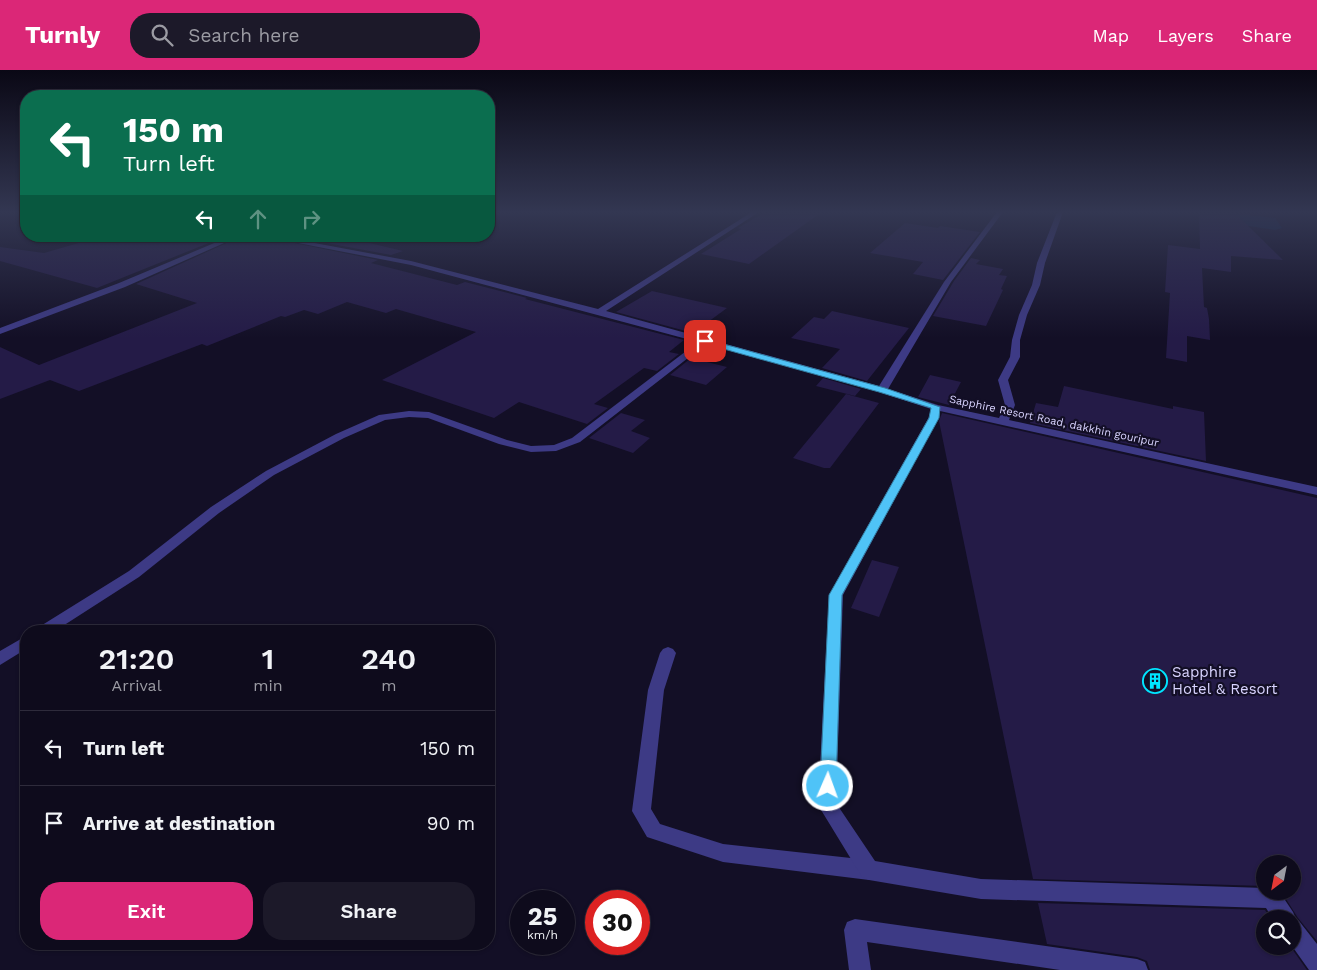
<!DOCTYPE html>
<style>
body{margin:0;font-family:"Work Sans",sans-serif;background:#1c1929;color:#f1f3f6;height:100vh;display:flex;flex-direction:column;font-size:19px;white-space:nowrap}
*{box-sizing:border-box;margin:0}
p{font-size:16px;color:#9b9ba3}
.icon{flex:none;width:28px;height:28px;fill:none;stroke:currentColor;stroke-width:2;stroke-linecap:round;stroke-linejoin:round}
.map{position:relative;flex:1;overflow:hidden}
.panel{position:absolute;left:20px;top:555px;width:475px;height:325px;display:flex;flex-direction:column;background:#0e0b1c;border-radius:20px;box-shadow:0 1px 4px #0004,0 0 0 1px #2e2b3b}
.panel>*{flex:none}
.banner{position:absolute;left:20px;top:20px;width:475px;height:152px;border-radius:20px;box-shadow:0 1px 4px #0004,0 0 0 1px #2e2b3b;background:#0b6e4f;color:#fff;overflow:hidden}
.needle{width:32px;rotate:212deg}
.tools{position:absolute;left:1256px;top:785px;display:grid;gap:10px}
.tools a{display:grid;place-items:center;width:45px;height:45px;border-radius:50%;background:#0e0b1c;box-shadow:0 1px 4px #0004,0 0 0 1px #2e2b3b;font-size:25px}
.speed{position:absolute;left:510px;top:820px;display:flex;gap:10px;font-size:25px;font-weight:700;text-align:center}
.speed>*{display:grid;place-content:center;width:65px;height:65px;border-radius:50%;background:#0e0b1c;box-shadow:0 1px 4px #0004,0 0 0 1px #2e2b3b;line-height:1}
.speed small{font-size:12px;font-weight:400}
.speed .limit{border:8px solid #d22;background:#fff;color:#111}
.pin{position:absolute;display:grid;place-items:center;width:42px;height:42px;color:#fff;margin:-21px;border-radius:10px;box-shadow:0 2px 8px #0006}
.me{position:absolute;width:55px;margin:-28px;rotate:2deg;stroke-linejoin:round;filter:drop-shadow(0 0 4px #0008)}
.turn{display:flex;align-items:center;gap:18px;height:105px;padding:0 20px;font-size:22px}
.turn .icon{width:65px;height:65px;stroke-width:2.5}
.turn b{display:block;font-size:35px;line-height:42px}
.lanes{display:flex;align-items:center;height:48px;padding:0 20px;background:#0003;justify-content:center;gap:25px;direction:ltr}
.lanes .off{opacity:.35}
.eta{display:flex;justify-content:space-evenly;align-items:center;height:85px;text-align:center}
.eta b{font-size:30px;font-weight:600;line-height:35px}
.cta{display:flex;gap:10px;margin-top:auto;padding:10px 20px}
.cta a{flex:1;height:58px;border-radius:20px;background:#db2777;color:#fff;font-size:20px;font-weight:600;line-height:58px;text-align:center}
.cta a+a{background:#1c1929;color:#f1f3f6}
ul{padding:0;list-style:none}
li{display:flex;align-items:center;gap:15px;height:75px;padding:0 20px;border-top:1px solid #2e2b3b}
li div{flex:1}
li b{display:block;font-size:19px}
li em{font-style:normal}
header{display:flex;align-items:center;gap:30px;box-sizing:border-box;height:70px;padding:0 25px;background:#db2777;color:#fff}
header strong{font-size:24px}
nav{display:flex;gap:28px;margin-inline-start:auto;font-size:18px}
.search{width:350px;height:45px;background:#1c1929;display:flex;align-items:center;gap:12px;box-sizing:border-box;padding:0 18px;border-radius:20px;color:#9b9ba3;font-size:19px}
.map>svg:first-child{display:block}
.water{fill:#0c2248}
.building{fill:#241b47}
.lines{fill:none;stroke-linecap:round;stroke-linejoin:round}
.lane{fill:#3d3a85;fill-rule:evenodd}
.street{fill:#3d3a85;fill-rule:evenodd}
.route{fill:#4fc3f7;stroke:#337fa1}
.labels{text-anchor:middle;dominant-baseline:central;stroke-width:4.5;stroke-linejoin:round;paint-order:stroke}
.far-street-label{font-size:11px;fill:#d9d4ff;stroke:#130f26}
.near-poi-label{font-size:15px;fill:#d9d4ff;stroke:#130f26;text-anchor:start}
</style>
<header>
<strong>Turnly</strong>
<div class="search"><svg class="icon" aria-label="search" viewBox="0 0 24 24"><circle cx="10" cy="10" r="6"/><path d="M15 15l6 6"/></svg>Search here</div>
<nav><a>Map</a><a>Layers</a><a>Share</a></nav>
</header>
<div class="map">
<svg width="1317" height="900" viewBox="0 0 1317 900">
<rect width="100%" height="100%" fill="#130f26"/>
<!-- water -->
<path class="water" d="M 1233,143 L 1275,148 L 1282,158 L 1275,160 L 1242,155 Z"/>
<!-- building -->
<path class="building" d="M 765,142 L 822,142 L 749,194 L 701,184 L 741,159 L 738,158 Z
M 1199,142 L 1234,142 L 1283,190 L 1231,186 L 1231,202 L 1202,198 L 1204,237 L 1207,238 L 1209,249 L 1210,270 L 1187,266 L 1187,292 L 1166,288 L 1170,223 L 1165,222 L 1168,175 L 1200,179 Z
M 905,153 L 938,158 L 940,156 L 980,162 L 943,210 L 913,204 L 923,192 L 870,183 Z
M 103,166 L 226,166 L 97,218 L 0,191 L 0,177 L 44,183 Z
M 242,166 L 260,166 L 378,190 L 371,193 L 457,215 L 465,212 L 527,228 L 525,229 L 684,270 L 669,282 L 679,284 L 657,301 L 644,298 L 594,334 L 608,338 L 587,354 L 519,332 L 494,348 L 382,310 L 476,262 L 396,239 L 386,243 L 347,232 L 318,244 L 304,240 L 285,247 L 281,246 L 207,276 L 202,274 L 79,321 L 50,310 L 0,329 L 0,277 L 39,295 L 197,233 L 136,214 Z
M 289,166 L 340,166 L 403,181 L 391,185 Z
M 971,188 L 980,190 L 976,194 L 1003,199 L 999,205 L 1007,206 L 1001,219 L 1003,220 L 986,256 L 933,246 L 954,211 Z
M 652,221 L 727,238 L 693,263 L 616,242 Z
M 832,241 L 909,258 L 867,311 L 822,298 L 840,279 L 791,268 L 814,247 L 824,249 Z
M 691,288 L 727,297 L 706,315 L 670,305 Z
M 930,305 L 961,312 L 949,335 L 918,327 Z
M 823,308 L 861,319 L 855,326 L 816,316 Z
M 1064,316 L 1173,339 L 1173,336 L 1204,342 L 1206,391 L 1030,353 L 1036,333 L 1058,337 Z
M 846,324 L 879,333 L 830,398 L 824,398 L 793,388 Z
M 621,343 L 645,350 L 631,361 L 650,368 L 633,383 L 589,368 Z
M 942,343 L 1317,428 L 1317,871 L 1298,848 L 1281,821 L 1292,821 L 1292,794 L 1265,794 L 1265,816 L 1033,809 L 939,351 Z
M 872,490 L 899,497 L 879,547 L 851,538 Z
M 1038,833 L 1265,840 L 1271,849 L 1265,849 L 1265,876 L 1290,876 L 1307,900 L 1150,900 L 1147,891 L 1137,887 L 1047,874 Z"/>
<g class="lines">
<!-- lane -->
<path class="lane" d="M 668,577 L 673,579 L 676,583 L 664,620 L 651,739 L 660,754 L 723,774 L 869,790 L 876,793 L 879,800 L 876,807 L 869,810 L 723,792 L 647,767 L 632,741 L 648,620 L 660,583 L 663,579 Z
M 855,849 L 1137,889 L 1145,892 L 1148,900 L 1060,900 L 867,872 L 871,900 L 849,900 L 844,860 L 847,852 Z"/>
<!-- street -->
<path class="street" d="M 752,142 L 759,142 L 606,241 L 879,316 L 944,212 L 997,142 L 1003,142 L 951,212 L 888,319 L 938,335 L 999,348 L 1005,335 L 998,310 L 1010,287 L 1012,270 L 1019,245 L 1032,215 L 1037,193 L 1057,142 L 1063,142 L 1045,193 L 1040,215 L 1027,245 L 1020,270 L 1020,287 L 1008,310 L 1015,335 L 1009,350 L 1317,417 L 1317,425 L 940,341 L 939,347 L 843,525 L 836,733 L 875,791 L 981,809 L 1265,818 L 1265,821 L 1279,821 L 1293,842 L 1296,849 L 1299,851 L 1317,874 L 1317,900 L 1309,900 L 1292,876 L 1292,849 L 1273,849 L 1266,838 L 981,829 L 869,810 L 862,807 L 818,735 L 829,525 L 929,347 L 931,339 L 879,322 L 706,274 L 580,372 L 556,381 L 531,382 L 499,374 L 428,348 L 409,347 L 385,350 L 344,368 L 274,405 L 219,443 L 139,507 L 55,561 L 37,561 L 39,557 L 129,501 L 211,437 L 266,401 L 336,364 L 379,345 L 409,341 L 429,342 L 507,370 L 531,376 L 554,375 L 572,368 L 698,272 L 411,195 L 262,166 L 277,166 L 411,191 L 598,239 Z
M 231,166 L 240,166 L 125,217 L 0,264 L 0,258 L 119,213 Z
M 26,566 L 26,579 L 0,595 L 0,581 Z"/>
</g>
<!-- sky -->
<linearGradient id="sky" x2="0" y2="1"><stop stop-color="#0a0815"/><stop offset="0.53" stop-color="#333752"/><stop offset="1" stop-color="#333752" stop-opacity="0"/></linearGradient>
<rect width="1317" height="268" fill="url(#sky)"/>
<!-- route -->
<path class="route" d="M 705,269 L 885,318 L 940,337 L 939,348 L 842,525 L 836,716 L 834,721 L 828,723 L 822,721 L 820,716 L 829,525 L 929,348 L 931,338 L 879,322 L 702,273 L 701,271 Z"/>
<!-- icons -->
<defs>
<symbol id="building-ring" viewBox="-11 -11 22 22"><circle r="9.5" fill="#130f26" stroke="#00e5ff" stroke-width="1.5"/><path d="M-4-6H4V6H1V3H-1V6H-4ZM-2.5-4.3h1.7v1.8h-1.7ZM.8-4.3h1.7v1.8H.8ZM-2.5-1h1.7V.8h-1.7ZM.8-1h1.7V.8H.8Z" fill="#00e5ff"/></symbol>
</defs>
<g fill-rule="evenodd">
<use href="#building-ring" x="1141" y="597" width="28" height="28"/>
</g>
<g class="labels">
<!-- far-street labels -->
<g class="far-street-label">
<text transform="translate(1054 351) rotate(12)">Sapphire Resort Road, dakkhin gouripur</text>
</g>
<!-- near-poi labels -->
<g class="near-poi-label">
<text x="1172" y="602">Sapphire<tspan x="1172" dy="17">Hotel &amp; Resort</tspan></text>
</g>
</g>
</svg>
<div class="tools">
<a><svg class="needle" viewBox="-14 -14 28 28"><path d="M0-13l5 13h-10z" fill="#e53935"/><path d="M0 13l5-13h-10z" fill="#9b9ba3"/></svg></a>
<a><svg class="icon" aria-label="search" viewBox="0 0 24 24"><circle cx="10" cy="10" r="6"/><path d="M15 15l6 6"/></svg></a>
</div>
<div class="speed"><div>25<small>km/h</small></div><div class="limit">30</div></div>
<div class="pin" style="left:705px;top:271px;background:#d93025"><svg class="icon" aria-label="arrive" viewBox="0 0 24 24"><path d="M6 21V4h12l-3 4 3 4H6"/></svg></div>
<svg class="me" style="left:828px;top:716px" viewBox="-20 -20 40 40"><circle r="17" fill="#4fc3f7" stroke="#fff" stroke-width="3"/><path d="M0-11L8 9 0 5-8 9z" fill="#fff"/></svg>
<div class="banner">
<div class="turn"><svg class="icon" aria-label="left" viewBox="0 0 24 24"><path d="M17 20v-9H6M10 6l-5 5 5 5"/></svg><div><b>150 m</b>Turn left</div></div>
<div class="lanes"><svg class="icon" aria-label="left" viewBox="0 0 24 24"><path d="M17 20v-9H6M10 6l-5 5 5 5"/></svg><svg class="icon off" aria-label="ahead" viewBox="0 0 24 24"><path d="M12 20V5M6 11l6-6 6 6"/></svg><svg class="icon off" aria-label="right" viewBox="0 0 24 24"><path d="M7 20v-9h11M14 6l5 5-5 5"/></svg></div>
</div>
<section class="panel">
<div class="eta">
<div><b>21:20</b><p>Arrival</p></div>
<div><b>1</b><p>min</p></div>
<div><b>240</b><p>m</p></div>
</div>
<ul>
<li><svg class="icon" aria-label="left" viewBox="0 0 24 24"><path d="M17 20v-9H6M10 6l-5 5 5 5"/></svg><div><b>Turn left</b></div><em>150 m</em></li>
<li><svg class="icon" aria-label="arrive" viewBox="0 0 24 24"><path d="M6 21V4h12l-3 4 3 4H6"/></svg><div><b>Arrive at destination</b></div><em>90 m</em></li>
</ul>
<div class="cta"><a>Exit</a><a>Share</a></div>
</section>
</div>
